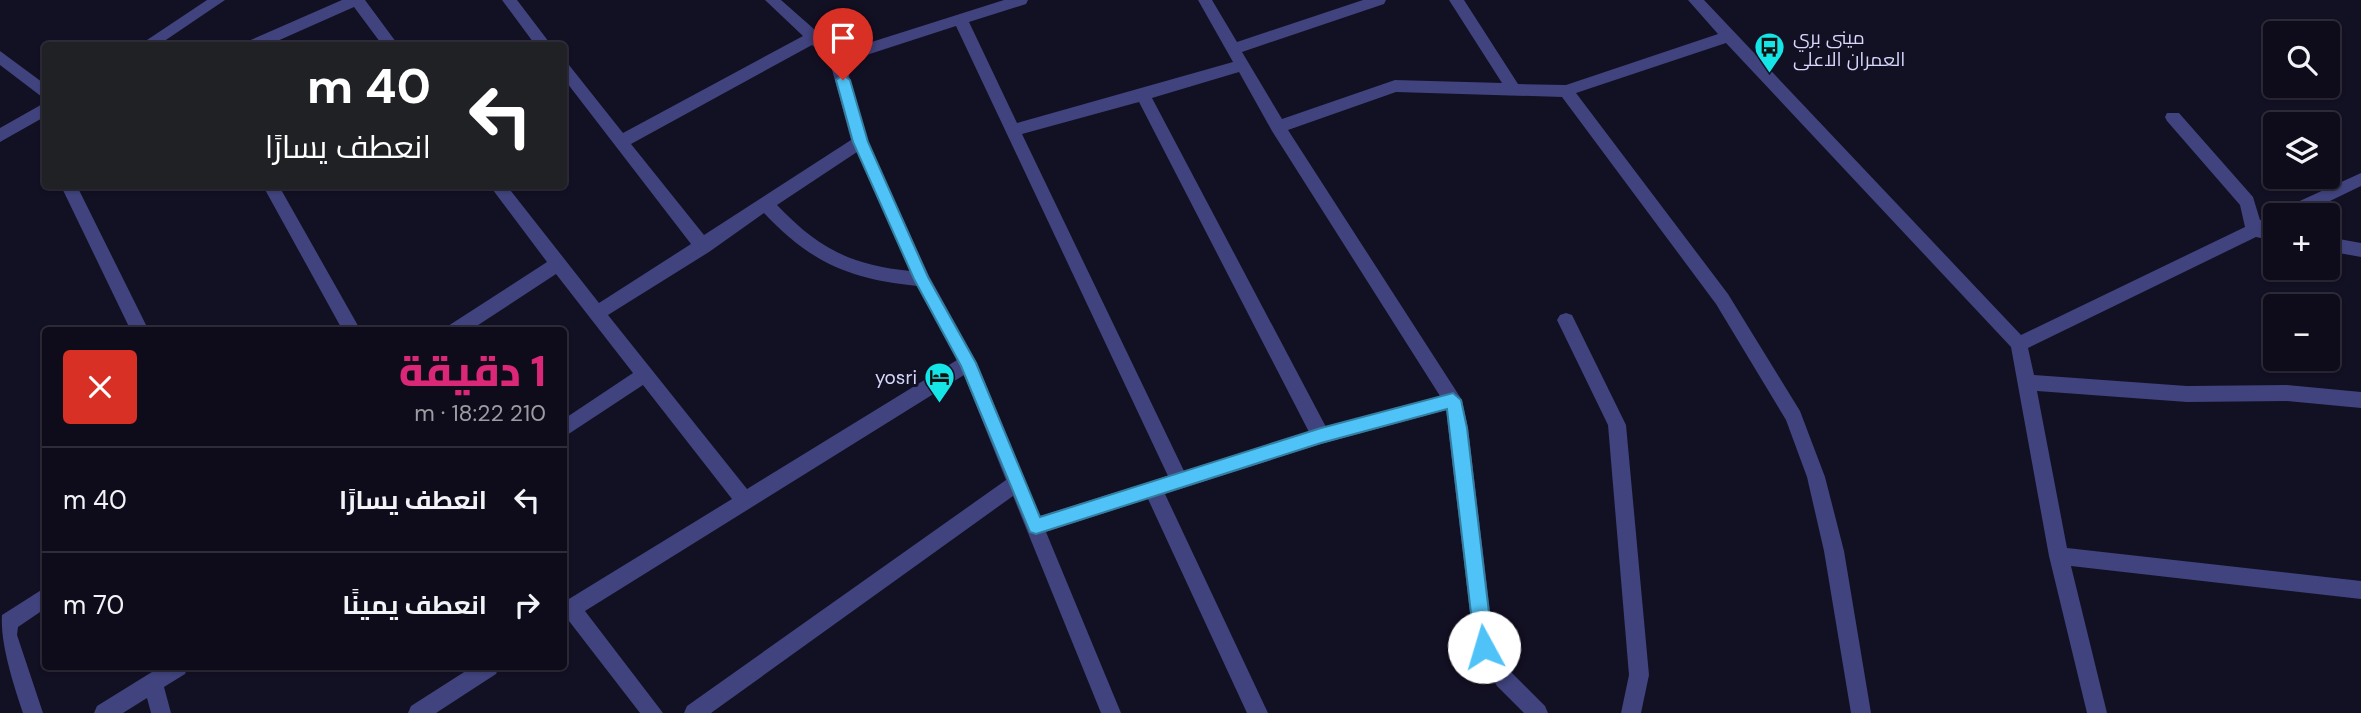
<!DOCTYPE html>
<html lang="ar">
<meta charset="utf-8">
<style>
body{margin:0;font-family:"DM Sans",Cairo,sans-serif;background:#1c1a27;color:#f1f3f6;direction:rtl;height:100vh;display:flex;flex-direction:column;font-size:26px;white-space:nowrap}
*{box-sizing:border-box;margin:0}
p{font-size:23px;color:#9b9ba2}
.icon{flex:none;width:38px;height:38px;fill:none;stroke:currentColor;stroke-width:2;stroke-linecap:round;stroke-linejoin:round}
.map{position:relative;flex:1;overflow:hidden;direction:ltr}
.sheet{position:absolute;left:42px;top:327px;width:525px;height:343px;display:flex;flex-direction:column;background:#0e0c1a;border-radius:7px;box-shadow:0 2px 5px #0004,0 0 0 2px #2e2c39;direction:rtl}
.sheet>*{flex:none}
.hud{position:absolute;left:42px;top:42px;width:525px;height:147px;border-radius:7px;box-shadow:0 2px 5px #0004,0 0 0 2px #2e2c39;direction:rtl;background:#202124;color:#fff;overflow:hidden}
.buttons{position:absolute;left:2263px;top:21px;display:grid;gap:14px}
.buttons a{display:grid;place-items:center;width:77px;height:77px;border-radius:7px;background:#0e0c1a;box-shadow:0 2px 5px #0004,0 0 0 2px #2e2c39;font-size:35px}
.pin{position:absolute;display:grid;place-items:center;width:60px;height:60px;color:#fff;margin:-72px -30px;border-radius:50% 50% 50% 0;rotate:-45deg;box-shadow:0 0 7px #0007}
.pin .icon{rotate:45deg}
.me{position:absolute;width:77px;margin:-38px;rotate:354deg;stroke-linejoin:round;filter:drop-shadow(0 0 5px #0008)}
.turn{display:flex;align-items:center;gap:24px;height:147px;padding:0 21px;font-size:32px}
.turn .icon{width:91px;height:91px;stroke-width:2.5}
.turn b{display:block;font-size:49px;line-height:60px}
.round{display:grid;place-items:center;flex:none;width:74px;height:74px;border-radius:7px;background:#1c1a27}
.headline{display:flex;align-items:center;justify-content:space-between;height:119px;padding:0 21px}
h1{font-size:42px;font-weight:800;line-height:52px;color:#db2777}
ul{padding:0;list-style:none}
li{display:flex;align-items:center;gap:21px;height:105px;padding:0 21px;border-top:2px solid #2e2c39}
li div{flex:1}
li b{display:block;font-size:26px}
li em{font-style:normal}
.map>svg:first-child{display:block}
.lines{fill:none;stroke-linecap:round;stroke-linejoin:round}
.minor{fill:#40437d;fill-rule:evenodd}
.route{fill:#4fc3f7;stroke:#337fa1;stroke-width:2}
.labels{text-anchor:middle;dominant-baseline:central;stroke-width:6;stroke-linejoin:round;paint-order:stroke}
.poi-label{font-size:19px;fill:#d7d6fb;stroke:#121023;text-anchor:start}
</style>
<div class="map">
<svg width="2361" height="713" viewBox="0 0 2361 713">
<rect width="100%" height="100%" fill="#121023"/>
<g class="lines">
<!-- minor -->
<path class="minor" d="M 207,0 L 225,0 L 157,46 L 138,46 Z
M 342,0 L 365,0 L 399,46 L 383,46 L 354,7 L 266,46 L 244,46 L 246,42 Z
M 502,0 L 517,0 L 552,46 L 536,46 Z
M 765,0 L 781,0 L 840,52 L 1004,0 L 1028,0 L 1026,4 L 969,22 L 1017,123 L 1233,62 L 1198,0 L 1212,0 L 1237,42 L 1363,0 L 1386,0 L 1384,4 L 1242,52 L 1282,119 L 1395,80 L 1502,83 L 1449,0 L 1464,0 L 1518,84 L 1566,85 L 1718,34 L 1688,0 L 1704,0 L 2021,335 L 2245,227 L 2240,205 L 2167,121 L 2165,117 L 2167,113 L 2179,113 L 2253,197 L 2260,220 L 2275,213 L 2278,214 L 2280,210 L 2361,173 L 2361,186 L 2301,215 L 2275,215 L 2275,241 L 2256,237 L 2028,348 L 2034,375 L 2187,386 L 2287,385 L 2361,392 L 2361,408 L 2287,401 L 2187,402 L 2037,391 L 2067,548 L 2361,581 L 2361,599 L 2071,566 L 2107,713 L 2087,713 L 2049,556 L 2011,347 L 1726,43 L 1576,93 L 1728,294 L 1800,411 L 1825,477 L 1844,551 L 1871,713 L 1851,713 L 1824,551 L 1807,477 L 1786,420 L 1716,304 L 1562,97 L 1396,92 L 1288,130 L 1462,400 L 1468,428 L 1494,644 L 1511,672 L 1545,706 L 1548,713 L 1524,713 L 1497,686 L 1474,647 L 1446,410 L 1321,444 L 1165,494 L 1268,713 L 1247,713 L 1148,499 L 1046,532 L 1121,713 L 1101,713 L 1013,496 L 711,713 L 684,713 L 687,706 L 1006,480 L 964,375 L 585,611 L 663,713 L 640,713 L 569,621 L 564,622 L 564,602 L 732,499 L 643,385 L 564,437 L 564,419 L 633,373 L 556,274 L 469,331 L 445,331 L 448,326 L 547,262 L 490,186 L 507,186 L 599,303 L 691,244 L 564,79 L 564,63 L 569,65 L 623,133 L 803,36 ZM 956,26 L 1168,476 L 1040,516 L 977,363 L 929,276 L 868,142 L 845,62 ZM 812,45 L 830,62 L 851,140 L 704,235 L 631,144 ZM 1239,72 L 1272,131 L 1440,396 L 1326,427 L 1152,98 ZM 1139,102 L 1309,432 L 1184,471 L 1022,134 ZM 857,152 L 910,271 C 850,265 818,248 777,205 ZM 764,213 C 811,263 850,279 917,286 L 957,360 L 747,489 L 608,315 L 709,252 Z
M 0,51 L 46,85 L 46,100 L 0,65 Z
M 46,102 L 46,116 L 0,142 L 0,128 Z
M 61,186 L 77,186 L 149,331 L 131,331 Z
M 263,186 L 279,186 L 361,331 L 343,331 Z
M 2328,237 L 2361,243 L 2361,257 L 2328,251 Z
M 1566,313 L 1572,315 L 1626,425 L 1649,675 L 1641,713 L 1621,713 L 1629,675 L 1608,425 L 1557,320 L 1560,315 Z
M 46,587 L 46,608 L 18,627 L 17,635 L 43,713 L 23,713 C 14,686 0,644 2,615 Z
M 160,667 L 188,667 L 185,674 L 164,687 L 171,713 L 151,713 L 147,698 L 123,713 L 94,713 L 97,706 Z
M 472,667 L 499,667 L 496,674 L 436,713 L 408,713 L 411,706 Z"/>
</g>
<!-- route -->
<path class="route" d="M 843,75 L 850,80 L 868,142 L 928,277 L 976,363 L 1040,517 L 1321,428 L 1453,393 L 1461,400 L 1467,428 L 1493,647 L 1490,653 L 1484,656 L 1477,653 L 1475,647 L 1447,409 L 1321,443 L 1036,534 L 1030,532 L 961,366 L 914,279 L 853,142 L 836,80 Z"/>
<!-- icons -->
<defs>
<symbol id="bus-pin" viewBox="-11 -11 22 30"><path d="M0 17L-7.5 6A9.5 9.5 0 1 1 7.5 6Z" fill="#16e5e7" stroke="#121023"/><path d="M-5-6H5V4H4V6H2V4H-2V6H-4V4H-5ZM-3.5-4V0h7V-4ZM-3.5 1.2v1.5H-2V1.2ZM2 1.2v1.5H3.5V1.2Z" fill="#111"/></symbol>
<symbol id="hotel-pin" viewBox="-11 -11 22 30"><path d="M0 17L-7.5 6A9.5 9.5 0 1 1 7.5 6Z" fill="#16e5e7" stroke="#121023"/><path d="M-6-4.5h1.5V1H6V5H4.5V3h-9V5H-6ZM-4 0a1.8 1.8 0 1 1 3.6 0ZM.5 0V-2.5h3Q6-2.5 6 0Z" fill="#111"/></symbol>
</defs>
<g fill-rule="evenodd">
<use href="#bus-pin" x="1752" y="30" width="35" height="47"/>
<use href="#hotel-pin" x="922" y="360" width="35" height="47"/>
</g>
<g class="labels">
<!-- poi labels -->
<g class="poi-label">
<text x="1793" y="37">ميني بري<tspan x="1793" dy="22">العمران الاعلى</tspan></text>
<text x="917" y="377" text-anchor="end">yosri</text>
</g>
</g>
</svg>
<div class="buttons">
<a><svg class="icon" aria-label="search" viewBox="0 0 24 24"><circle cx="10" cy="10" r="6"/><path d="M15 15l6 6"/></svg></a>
<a><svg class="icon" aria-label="layers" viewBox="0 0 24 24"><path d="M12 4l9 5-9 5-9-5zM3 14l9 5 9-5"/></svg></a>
<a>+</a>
<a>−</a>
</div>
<div class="pin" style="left:843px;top:80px;background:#d93025"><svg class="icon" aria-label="arrive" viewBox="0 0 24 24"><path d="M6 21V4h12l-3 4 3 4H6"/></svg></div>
<svg class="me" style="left:1484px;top:647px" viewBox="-20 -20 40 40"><circle r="19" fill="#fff"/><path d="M0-13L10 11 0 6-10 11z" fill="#4fc3f7"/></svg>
<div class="hud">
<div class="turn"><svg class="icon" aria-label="left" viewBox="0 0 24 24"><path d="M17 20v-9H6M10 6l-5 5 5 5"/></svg><div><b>40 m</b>انعطف يسارًا</div></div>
</div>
<section class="sheet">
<div class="headline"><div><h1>1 دقيقة</h1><p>210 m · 18:22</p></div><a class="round" style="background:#d93025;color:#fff"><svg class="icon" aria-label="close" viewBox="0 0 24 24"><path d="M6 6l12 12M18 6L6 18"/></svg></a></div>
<ul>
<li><svg class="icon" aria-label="left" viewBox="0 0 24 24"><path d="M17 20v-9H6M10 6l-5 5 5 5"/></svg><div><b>انعطف يسارًا</b></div><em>40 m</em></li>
<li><svg class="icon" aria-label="right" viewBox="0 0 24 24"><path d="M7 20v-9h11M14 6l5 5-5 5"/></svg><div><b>انعطف يمينًا</b></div><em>70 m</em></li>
</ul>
</section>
</div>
